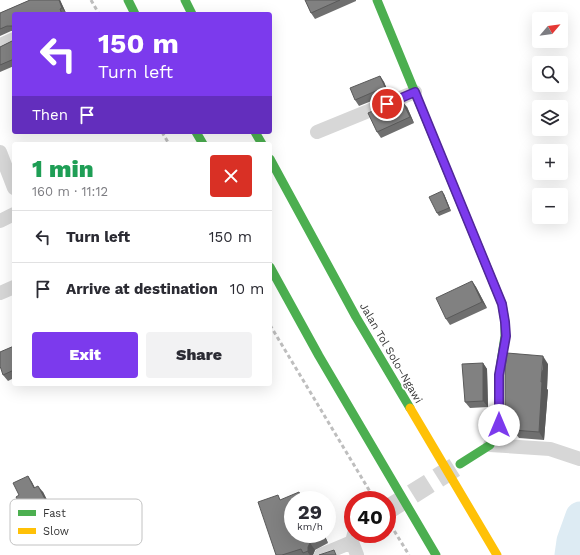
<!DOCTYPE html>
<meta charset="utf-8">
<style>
body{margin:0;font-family:"Work Sans",sans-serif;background:#f2f2f3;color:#2b2b33;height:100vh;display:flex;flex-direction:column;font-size:15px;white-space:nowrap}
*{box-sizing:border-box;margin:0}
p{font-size:13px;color:#7c7c81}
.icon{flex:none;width:22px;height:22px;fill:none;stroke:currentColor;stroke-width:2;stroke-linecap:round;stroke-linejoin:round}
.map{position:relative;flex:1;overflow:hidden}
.drawer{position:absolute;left:12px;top:142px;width:260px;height:244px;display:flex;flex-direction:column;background:#fff;border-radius:4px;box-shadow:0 4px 16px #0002}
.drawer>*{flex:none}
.guide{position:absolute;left:12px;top:12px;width:260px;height:122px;border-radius:4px;box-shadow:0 4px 16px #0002;background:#7c3aed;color:#fff;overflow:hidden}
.needle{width:26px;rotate:61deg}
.tools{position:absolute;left:532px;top:12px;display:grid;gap:8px}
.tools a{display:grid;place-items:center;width:36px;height:36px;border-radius:4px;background:#fff;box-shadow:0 4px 16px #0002;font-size:20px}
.speed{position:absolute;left:284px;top:491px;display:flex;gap:8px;font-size:20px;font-weight:700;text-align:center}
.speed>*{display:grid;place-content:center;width:52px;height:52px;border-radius:50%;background:#fff;box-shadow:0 4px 16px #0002;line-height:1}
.speed small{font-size:10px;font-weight:400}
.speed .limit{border:6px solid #d22;background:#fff;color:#111}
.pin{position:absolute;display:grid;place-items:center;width:34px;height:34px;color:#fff;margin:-17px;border:2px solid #fff;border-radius:50%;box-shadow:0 1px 4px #0007}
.me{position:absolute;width:44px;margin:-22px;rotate:0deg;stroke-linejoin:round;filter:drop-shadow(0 0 3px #0008)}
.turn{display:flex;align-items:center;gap:14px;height:84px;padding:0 20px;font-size:18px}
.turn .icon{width:52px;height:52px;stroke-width:2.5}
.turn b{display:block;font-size:28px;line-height:34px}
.then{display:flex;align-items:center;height:38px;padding:0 20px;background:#0003;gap:8px;font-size:15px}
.round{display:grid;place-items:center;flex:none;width:42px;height:42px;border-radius:4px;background:#f2f2f3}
.overview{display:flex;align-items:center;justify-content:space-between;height:68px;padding:0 20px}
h1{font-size:24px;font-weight:800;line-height:30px;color:#1e9e55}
.primary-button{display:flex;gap:8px;margin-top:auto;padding:8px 20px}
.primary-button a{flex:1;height:46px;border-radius:4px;background:#7c3aed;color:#fff;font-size:16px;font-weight:800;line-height:46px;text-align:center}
.primary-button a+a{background:#f2f2f3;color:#2b2b33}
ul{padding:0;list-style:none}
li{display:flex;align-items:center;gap:12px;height:52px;padding:0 20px;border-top:1px solid #e1e1e2}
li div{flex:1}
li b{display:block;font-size:15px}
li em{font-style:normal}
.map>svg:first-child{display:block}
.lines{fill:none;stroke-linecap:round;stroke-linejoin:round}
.river{stroke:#ddebf3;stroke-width:29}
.secondary-tunnel{stroke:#d6d6d6;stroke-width:20;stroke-dasharray:20 10;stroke-linecap:butt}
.street{stroke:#d7d7d7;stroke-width:14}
.fast{stroke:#4caf50;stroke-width:9}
.slow{stroke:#ffc107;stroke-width:9}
.rail{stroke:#bebebe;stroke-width:3;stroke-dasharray:4 3;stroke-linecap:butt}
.wall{fill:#6f6f6f}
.shaded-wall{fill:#5a5a5a}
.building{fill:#818181;stroke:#5a5a5a}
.route-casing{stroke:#51269a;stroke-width:10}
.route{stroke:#7c3aed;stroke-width:7}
.labels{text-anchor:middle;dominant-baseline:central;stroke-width:4;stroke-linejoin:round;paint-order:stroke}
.street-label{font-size:11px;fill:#333;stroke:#fff}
.key{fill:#fff;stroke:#c2c2c2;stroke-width:1}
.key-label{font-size:11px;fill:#333}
</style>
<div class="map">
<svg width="580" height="555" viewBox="0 0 580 555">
<rect width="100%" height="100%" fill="#fff"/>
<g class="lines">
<!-- river -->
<path class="river" d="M 569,555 L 571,541 L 580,516"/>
<!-- secondary-tunnel -->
<path class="secondary-tunnel" d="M 387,510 L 460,464"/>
<!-- street -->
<path class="street" d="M 0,45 L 14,39
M 317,132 L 415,92
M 0,152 L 14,188
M 0,221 L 14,214
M 0,293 L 14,287
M 490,445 L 550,449 L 580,459
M 354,534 L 352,542 L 357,555
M 321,555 L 352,542"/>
<!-- fast -->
<path class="fast" d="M 128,0 L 135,14
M 185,0 L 192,14
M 377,0 L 502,304 L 505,322 L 505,336 L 499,375 L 499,425 L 490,445 L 460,464
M 196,132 L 203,144
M 255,132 L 262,144
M 270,159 L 356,317 L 410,408
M 270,267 L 319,356 L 436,555"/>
<!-- slow -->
<path class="slow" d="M 410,408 L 497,555"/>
<!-- rail -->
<path class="rail" d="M 91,0 L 99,14
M 162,132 L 169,144
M 270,325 L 375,500
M 387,519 L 409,555"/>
</g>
<!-- wall -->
<path class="wall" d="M 30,0 L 60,0 L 66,13 L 65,14 L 14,14 L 14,31 L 11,31 L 0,36 L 0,13 Z
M 305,0 L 356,0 L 356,1 L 315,19 L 311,13 Z
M 14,40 L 14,66 L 0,72 L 0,47 Z
M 380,76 L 384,82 L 389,94 L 359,106 L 355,100 Z
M 392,106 L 407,107 L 414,123 L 381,138 L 377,132 Z
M 444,194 L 451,211 L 439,216 L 437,213 Z
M 472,281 L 476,287 L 487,308 L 450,325 L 446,319 Z
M 14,346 L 14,378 L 8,381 L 3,375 Z
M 483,363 L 487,369 L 488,407 L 470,408 L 465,402 Z
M 548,364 L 547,389 L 548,390 L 544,440 L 519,438 L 513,430 L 514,421 L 510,420 L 505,412 Z
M 28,476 L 35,488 L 43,492 L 56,518 L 49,521 L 54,531 L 43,536 L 38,527 L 34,529 L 29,523 Z
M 293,534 L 324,534 L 328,543 L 315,550 L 313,555 L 276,555 Z"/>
<!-- shaded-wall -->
<path class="shaded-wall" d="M 59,0 L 60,0 L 66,13 L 62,8 Z
M 380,76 L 384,82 L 389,94 L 385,87 Z
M 402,101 L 407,107 L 414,123 L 410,117 Z
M 442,191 L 444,194 L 451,211 L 449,208 Z
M 472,281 L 476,287 L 487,308 L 482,302 Z
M 543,356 L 548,364 L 547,389 L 548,390 L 544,440 L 539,432 Z
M 483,363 L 487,369 L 488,407 L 483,401 Z
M 28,476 L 32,482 L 38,494 L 34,488 Z
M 38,486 L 43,492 L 56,518 L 52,512 Z
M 299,492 L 305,500 L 302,500 Z
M 45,515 L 49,521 L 54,531 L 50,525 Z
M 322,534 L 324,534 L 328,543 L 323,536 Z
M 310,543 L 315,550 L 313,555 L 311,555 L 308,552 L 308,547 Z"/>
<!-- building -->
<path class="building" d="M 30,0 L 59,0 L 62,8 L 60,9 L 62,14 L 14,14 L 14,26 L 7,26 L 0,29 L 0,13 Z
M 305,0 L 340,0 L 311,13 Z
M 14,40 L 14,59 L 0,65 L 0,47 Z
M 380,76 L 385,87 L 355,100 L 350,88 Z
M 402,101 L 410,117 L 377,132 L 368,113 L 391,103 L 392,106 Z
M 442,191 L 449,208 L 437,213 L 429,197 Z
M 472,281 L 482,302 L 446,319 L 436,298 Z
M 14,346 L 14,370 L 3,375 L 0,366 L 0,352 Z
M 507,353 L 543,356 L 541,382 L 542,382 L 539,432 L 513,430 L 514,413 L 505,412 L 505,368 Z
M 483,363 L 483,401 L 465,402 L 462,364 Z
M 28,476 L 34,488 L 38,486 L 52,512 L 45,515 L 50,525 L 39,530 L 34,521 L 29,523 L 16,497 L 19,495 L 13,483 Z
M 299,492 L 302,500 L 293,500 L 293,534 L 322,534 L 323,536 L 310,543 L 308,547 L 308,552 L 311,555 L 310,555 L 308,551 L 303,553 L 301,549 L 282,555 L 276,555 L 258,502 L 278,495 L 280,500 Z
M 334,550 L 336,555 L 319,555 Z"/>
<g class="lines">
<defs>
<path id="route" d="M 387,104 L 415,92 L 502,304 L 505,322 L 506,336 L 499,375 L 499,425"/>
</defs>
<!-- route casing -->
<use href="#route" class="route-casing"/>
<!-- route -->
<use href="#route" class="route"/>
</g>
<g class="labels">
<!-- street labels -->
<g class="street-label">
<text transform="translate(391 353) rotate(60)">Jalan Tol Solo–Ngawi</text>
</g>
</g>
<!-- legend -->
<rect x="10" y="499" width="132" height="46" rx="6" class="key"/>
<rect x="18" y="510" width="18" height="6" fill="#4caf50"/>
<rect x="18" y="528" width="18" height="6" fill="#ffc107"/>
<g class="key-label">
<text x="43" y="517">Fast</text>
<text x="43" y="535">Slow</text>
</g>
</svg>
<div class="tools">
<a><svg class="needle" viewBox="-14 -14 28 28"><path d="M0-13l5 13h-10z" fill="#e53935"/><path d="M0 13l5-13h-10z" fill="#7c7c81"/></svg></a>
<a><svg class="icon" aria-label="search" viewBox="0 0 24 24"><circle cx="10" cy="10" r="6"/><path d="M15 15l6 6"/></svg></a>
<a><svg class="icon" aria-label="layers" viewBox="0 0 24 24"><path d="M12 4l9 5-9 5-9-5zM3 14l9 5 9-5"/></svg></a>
<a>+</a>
<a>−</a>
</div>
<div class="speed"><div>29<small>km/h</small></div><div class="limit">40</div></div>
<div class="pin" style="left:387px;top:104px;background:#d93025"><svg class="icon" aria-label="arrive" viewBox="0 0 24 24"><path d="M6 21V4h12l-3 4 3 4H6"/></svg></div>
<svg class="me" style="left:499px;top:425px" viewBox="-20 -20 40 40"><circle r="19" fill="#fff"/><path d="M0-13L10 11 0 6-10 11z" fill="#7c3aed"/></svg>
<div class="guide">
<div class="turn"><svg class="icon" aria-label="left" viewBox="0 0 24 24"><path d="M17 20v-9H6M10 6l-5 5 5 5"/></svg><div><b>150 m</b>Turn left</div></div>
<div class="then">Then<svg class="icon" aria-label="arrive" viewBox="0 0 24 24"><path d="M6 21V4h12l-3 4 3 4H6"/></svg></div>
</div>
<section class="drawer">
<div class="overview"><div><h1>1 min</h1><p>160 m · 11:12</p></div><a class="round" style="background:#d93025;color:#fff"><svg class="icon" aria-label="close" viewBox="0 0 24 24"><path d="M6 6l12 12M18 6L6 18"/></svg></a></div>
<ul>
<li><svg class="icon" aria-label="left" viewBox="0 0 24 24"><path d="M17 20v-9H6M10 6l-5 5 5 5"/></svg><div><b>Turn left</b></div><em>150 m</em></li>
<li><svg class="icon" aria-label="arrive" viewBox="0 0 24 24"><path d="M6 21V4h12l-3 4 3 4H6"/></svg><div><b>Arrive at destination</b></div><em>10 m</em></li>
</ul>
<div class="primary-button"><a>Exit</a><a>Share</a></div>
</section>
</div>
